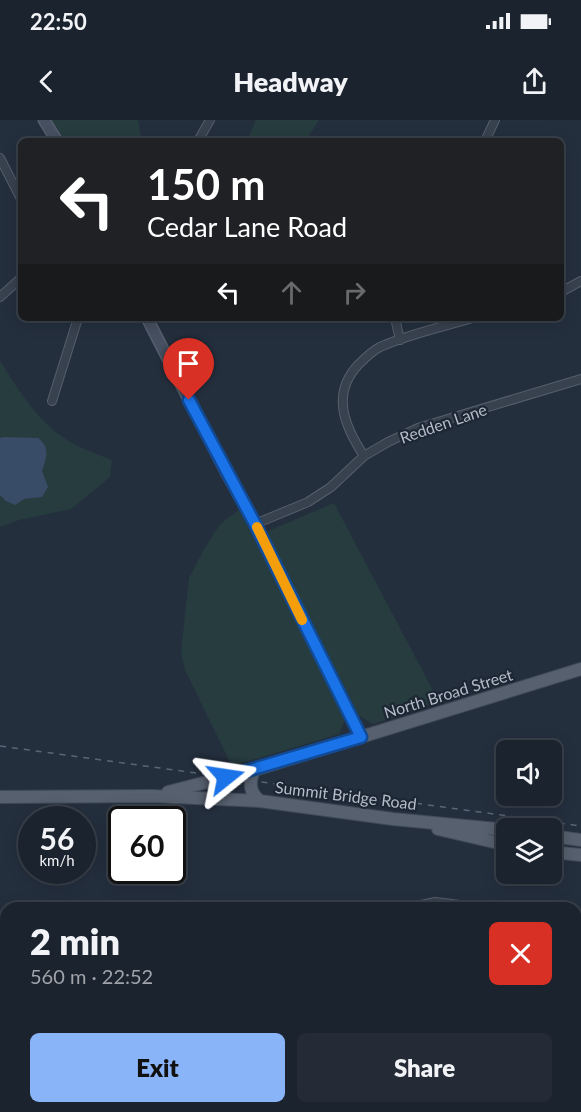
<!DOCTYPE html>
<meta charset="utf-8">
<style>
body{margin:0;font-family:Lato,sans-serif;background:#242b36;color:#f1f3f6;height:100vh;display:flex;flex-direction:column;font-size:22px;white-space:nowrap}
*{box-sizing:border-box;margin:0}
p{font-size:20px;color:#a0a4aa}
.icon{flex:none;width:33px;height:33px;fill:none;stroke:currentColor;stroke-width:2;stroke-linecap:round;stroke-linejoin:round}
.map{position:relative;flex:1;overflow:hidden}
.panel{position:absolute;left:0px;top:782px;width:582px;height:212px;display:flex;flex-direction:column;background:#1b232e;border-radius:18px 18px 0 0;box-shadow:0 3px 15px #0003,0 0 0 2px #39404a}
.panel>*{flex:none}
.hud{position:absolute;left:18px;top:18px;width:546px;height:183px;border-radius:9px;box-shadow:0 3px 15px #0003,0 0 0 2px #39404a;background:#202124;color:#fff;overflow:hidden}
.tools{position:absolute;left:496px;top:620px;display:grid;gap:12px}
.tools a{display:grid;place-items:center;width:66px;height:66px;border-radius:9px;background:#1b232e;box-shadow:0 3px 15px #0003,0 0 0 2px #39404a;font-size:30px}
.speed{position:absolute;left:18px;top:686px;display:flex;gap:12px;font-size:30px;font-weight:700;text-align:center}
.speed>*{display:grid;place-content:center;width:78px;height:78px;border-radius:50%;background:#1b232e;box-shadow:0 3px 15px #0003,0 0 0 2px #39404a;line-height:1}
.speed small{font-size:15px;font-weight:400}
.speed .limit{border:3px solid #111;border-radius:9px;background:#fff;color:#111}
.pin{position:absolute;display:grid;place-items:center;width:51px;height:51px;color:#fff;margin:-62px -26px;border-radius:50% 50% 50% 0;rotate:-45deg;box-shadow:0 0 6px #0007}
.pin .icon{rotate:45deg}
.me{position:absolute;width:66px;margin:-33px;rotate:75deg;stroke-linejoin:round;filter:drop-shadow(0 0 4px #0008)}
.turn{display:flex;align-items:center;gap:21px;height:126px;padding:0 30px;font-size:27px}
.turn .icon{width:78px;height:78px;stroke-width:2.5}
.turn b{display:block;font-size:42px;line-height:51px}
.lanes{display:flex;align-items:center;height:57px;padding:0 30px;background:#0003;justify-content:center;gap:30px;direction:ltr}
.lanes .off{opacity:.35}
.round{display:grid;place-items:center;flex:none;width:63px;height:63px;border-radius:9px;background:#242b36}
.overview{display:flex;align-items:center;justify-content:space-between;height:102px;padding:0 30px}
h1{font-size:36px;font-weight:800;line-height:45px}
.action{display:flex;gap:12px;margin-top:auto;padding:12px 30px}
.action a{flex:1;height:69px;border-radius:9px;background:#8ab4f8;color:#111;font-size:24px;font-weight:800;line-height:69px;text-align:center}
.action a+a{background:#242b36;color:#f1f3f6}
.status{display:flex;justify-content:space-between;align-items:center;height:42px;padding:0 30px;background:#1b232e;direction:ltr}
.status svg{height:16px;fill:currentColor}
header{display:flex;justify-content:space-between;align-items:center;height:78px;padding:0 30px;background:#1b232e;font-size:27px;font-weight:800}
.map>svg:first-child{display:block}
.green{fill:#263c3f}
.water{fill:#394c67}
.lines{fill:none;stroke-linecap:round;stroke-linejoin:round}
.street-casing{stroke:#565f6c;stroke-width:10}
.secondary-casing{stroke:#565f6c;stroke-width:13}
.primary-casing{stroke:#414a57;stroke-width:14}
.street{stroke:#38414e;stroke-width:8}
.secondary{stroke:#465061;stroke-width:10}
.primary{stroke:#56606e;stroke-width:12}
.rail{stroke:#5a6575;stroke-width:1.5;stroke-dasharray:6 6;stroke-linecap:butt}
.route-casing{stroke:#114b97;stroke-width:15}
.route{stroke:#1a73e8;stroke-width:10}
.slow{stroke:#f59e0b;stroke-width:10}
.labels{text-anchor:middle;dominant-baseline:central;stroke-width:4.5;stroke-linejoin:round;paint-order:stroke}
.street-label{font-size:16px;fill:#b4bcc9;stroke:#1d2633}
</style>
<div class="status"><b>22:50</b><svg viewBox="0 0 49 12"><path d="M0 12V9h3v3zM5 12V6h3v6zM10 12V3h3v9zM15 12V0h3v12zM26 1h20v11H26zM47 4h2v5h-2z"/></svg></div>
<header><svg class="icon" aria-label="back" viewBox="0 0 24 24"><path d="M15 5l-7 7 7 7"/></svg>Headway<svg class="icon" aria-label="share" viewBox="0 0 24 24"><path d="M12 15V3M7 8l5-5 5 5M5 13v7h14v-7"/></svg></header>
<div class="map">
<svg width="581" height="992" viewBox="0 0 581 992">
<rect width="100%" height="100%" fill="#242f3e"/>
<!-- green -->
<path class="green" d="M 51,0 L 138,0 L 142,21 L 63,21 Z
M 256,0 L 319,0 L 306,21 L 247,21 Z
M 0,241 C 18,269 39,304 69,321 C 82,329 97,334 112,340 L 110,357 L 71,389 L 19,400 L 0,407 Z
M 334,383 L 439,582 L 373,604 L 358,595 L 266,412 Z
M 239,390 L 346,597 L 339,614 L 232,646 L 185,550 L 181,532 L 189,458 L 203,431 L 220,404 Z"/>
<!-- water -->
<path class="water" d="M 4,317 L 38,318 C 51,328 46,338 42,351 L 48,367 L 42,377 L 24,379 L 15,385 L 6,381 L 0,375 L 0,318 Z
M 6,844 L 6,938 L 0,937 L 0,849 Z
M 328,987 L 536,987 L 535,992 L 328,992 Z"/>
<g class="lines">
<defs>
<path id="street" d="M 198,21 L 210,0
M 485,21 L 495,0
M 0,38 L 21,79
M 561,172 L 581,161
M 0,177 L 21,158
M 395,198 L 400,220
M 52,281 L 78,198
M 364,336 C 345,307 330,274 359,244 C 365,238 372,231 380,227 C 409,214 442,207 473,198
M 255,404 L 308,382 L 331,367 L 364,336 L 388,322 L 418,308 L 581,259
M 407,788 L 435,782 L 485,788
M 576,894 L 581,895
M 579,992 L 581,978"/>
<path id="secondary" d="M 44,0 L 57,21
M 147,198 L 226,352 L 255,404 L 361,617"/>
<path id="primary" d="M 254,650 C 249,663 249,672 260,681
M 168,672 L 254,650 L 581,549
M 0,677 L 152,676 L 260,681 L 393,699 L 507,710
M 438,709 L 507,725
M 552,716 L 581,720
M 552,732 L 581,735"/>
</defs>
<!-- street casing -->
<use href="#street" class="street-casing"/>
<!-- secondary casing -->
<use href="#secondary" class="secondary-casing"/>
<!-- primary casing -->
<use href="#primary" class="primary-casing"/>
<!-- street -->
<use href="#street" class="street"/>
<!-- secondary -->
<use href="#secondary" class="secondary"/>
<!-- primary -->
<use href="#primary" class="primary"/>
<!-- rail -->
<path class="rail" d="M 0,626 L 581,706"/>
</g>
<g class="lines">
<defs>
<path id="route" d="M 189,280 L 255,404 L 361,617 L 226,657"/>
</defs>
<!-- route casing -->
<use href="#route" class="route-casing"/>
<!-- route -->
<use href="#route" class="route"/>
<!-- slow -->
<path class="slow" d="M 257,407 L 302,500"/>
</g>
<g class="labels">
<!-- street labels -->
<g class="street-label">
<text transform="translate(443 303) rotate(-19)">Redden Lane</text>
<text transform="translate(448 573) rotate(-17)">North Broad Street</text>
<text transform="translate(346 675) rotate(7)">Summit Bridge Road</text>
</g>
</g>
</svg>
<div class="tools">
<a><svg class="icon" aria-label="sound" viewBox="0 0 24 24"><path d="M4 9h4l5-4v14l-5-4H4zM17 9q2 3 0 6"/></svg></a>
<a><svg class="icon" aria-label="layers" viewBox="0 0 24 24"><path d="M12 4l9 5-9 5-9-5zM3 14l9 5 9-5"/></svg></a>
</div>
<div class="speed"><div>56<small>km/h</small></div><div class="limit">60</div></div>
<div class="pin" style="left:189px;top:280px;background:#d93025"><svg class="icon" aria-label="arrive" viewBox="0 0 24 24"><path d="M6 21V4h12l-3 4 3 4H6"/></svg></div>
<svg class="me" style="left:226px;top:657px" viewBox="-20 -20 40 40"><path d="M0-17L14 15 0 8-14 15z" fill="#1a73e8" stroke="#fff" stroke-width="4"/></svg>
<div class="hud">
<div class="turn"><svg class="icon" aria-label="left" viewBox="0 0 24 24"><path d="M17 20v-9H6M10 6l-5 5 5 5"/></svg><div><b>150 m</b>Cedar Lane Road</div></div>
<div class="lanes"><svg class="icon" aria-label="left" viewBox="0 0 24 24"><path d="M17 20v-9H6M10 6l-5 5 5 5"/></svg><svg class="icon off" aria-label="ahead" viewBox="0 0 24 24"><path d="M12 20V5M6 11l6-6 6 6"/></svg><svg class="icon off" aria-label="right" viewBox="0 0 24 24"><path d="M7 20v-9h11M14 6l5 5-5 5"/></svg></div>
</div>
<section class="panel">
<div class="overview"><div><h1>2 min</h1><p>560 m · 22:52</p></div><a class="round" style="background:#d93025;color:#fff"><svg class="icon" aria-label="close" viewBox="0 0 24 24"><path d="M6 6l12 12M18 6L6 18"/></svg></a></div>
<div class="action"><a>Exit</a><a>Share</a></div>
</section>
</div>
